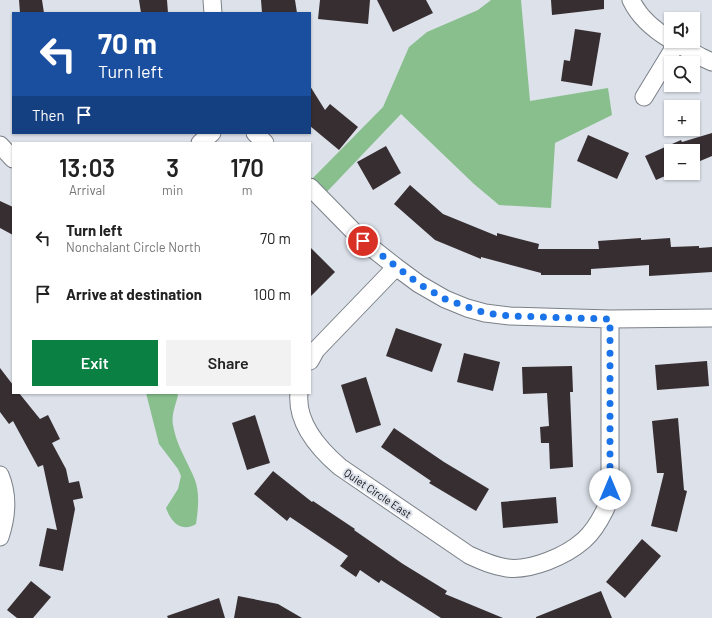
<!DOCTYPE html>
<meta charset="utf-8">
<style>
body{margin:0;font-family:Barlow,sans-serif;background:#f2f2f2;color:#222;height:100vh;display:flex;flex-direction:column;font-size:15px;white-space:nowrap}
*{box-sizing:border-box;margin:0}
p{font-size:13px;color:#767676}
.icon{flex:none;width:22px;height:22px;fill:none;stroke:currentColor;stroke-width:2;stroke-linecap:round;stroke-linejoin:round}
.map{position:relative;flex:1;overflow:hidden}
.panel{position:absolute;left:12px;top:142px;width:299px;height:252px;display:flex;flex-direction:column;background:#fff;border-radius:0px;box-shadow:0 1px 3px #0004}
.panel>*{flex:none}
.banner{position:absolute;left:12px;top:12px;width:299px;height:122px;border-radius:0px;box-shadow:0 1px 3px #0004;background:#1a4fa0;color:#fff;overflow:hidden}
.tools{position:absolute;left:664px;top:12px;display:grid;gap:8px}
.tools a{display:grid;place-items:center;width:36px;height:36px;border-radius:0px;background:#fff;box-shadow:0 1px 3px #0004;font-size:20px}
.pin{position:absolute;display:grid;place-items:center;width:34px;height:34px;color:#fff;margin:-17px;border:2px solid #fff;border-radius:50%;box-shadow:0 1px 4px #0007}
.me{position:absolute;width:44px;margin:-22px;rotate:0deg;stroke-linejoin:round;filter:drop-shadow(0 0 3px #0008)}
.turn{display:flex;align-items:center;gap:14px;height:84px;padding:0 20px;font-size:18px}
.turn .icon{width:52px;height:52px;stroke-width:2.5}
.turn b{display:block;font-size:28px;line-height:34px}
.then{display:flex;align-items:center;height:38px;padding:0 20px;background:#0003;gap:8px;font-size:15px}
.eta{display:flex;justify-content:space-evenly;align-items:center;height:68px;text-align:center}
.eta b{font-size:24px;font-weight:600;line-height:28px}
.action{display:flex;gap:8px;margin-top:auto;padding:8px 20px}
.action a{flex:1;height:46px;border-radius:0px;background:#0b8043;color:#fff;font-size:16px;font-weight:600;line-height:46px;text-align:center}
.action a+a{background:#f2f2f2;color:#222}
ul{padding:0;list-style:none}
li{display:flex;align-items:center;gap:12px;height:56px;padding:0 20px}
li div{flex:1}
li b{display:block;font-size:15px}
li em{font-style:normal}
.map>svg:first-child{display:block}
.green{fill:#88bf8d}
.building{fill:#372e32}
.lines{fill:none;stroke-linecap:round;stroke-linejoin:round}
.minor-casing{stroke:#7b8088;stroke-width:19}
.minor{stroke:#fff;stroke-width:17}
.route{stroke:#1a73e8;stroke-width:7;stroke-dasharray:0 12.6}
.labels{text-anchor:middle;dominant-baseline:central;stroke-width:4;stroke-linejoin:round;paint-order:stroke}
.street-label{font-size:11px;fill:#0e1013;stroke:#dce1ea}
</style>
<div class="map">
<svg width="712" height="618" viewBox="0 0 712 618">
<rect width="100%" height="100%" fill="#dce1ea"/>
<!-- green -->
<path class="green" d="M 491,0 L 521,0 L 530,101 L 608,88 L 612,115 L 555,143 L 551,208 L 499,205 L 474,184 L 401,114 L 321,198 L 310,181 L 383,107 L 409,47 L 427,32 L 478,10 Z
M 146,393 L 177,393 L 178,395 C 176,404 171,415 173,425 C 176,445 188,462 195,480 C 200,494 198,510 196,524 C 181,533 171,522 166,508 L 178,489 L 181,476 L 178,469 L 159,444 Z"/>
<!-- building -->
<path class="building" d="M 19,0 L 42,0 L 44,13 L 20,13 Z
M 139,0 L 167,0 L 168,13 L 141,13 Z
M 261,0 L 295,0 L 297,13 L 262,13 Z
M 320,0 L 370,0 L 368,24 L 318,19 Z
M 377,0 L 426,0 L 433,13 L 393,32 Z
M 551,0 L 604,0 L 604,9 L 552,15 Z
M 575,29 L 601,33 L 592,86 L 561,81 L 564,60 L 570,61 Z
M 310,86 L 325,110 L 330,104 L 358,127 L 339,150 L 310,126 Z
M 712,133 L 712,156 L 693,164 L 693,151 L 671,151 L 671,173 L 672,173 L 656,180 L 645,156 L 681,140 L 682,142 Z
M 588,135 L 629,153 L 617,179 L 577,161 Z
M 386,146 L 401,173 L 373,190 L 357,162 Z
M 410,185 L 443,214 L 497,236 L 497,233 L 539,244 L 538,249 L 599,249 L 598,241 L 641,238 L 641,240 L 670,238 L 671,247 L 699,246 L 699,248 L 712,247 L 712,272 L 649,276 L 649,265 L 591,269 L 591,275 L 541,275 L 541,273 L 481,257 L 481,259 L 435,240 L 394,204 Z
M 0,201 L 13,207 L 13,235 L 0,228 Z
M 310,247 L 335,272 L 310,297 Z
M 396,328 L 442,344 L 432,372 L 386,356 Z
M 464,353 L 500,362 L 493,391 L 457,382 Z
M 707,361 L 709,386 L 657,390 L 655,365 Z
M 572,366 L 573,392 L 570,392 L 573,467 L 550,469 L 549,443 L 541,443 L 540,427 L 549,426 L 547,393 L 523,394 L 522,367 Z
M 0,368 L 13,385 L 13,393 L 19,393 L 40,419 L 48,415 L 60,439 L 52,443 L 66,469 L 69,483 L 79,481 L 83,498 L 73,500 L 75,509 L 63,571 L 39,566 L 47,528 L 57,530 L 43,465 L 38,467 L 13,421 L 9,424 L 0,412 Z
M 366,377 L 381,425 L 356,433 L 341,385 Z
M 255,415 L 270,463 L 247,470 L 232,423 Z
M 678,418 L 684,490 L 687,491 L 677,532 L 651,526 L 664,473 L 657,473 L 652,421 Z
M 394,428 L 444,462 L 489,489 L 476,511 L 429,483 L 431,481 L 381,447 Z
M 273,471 L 312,502 L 313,501 L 355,529 L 354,530 L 403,564 L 447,591 L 445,594 L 503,618 L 441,618 L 381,580 L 379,583 L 360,570 L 356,577 L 340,566 L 348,556 L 290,517 L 287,521 L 254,494 Z
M 556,497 L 558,523 L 503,528 L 501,502 Z
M 642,539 L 661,556 L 625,598 L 606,582 Z
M 31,581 L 51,597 L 33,618 L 17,618 L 7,610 Z
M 601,591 L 612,618 L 536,618 L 536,617 Z
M 238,596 L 278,604 L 302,618 L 234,618 Z
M 219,598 L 225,618 L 168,618 L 167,616 Z"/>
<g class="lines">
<defs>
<path id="minor" d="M 212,0 L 213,13
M 631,0 C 639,17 654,30 671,40
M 673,41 L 701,57 L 712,62
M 644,97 L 677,43
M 255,133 L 265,143
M 200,143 L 212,133
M 0,145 L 13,159
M 310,187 L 363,241 L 396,267 L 419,284 L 445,299 L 467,308 L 485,313 L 510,316 L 610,319 L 712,318
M 310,361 L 316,350 L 396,267
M 299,393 C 296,423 319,449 340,467 L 469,555 C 482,561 493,566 507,568 C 531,571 566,556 584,540 C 592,533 600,520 605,510 C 608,504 609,496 610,489 L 610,319
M 0,475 C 9,496 7,516 0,537"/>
</defs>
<!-- minor casing -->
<use href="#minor" class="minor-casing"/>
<!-- minor -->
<use href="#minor" class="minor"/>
</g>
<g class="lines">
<!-- route -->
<path class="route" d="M 363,241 L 419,284 L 445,299 L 485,313 L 510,316 L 610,319 L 610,489"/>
</g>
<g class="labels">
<!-- street labels -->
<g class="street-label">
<text transform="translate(378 493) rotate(34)">Quiet Circle East</text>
</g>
</g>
</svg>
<div class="tools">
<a><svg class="icon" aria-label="sound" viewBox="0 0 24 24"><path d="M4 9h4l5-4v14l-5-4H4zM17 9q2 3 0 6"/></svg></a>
<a><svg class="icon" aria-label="search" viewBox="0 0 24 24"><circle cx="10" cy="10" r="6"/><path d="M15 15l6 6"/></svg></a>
<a>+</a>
<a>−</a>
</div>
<div class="pin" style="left:363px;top:241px;background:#d93025"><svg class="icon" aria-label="arrive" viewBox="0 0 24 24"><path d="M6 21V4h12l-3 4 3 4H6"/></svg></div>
<svg class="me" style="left:610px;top:489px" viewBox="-20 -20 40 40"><circle r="19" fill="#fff"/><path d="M0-13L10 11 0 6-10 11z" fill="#1a73e8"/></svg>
<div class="banner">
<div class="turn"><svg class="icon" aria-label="left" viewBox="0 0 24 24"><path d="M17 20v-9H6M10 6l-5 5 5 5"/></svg><div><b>70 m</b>Turn left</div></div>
<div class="then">Then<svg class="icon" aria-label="arrive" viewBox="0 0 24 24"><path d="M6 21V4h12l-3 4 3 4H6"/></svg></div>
</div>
<section class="panel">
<div class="eta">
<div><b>13:03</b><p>Arrival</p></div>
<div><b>3</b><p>min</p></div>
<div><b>170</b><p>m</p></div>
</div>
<ul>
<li><svg class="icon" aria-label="left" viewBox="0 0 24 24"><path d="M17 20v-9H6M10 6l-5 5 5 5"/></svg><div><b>Turn left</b><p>Nonchalant Circle North</p></div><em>70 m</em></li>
<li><svg class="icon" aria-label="arrive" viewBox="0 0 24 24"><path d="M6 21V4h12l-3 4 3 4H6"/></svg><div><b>Arrive at destination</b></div><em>100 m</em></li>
</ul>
<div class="action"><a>Exit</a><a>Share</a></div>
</section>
</div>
